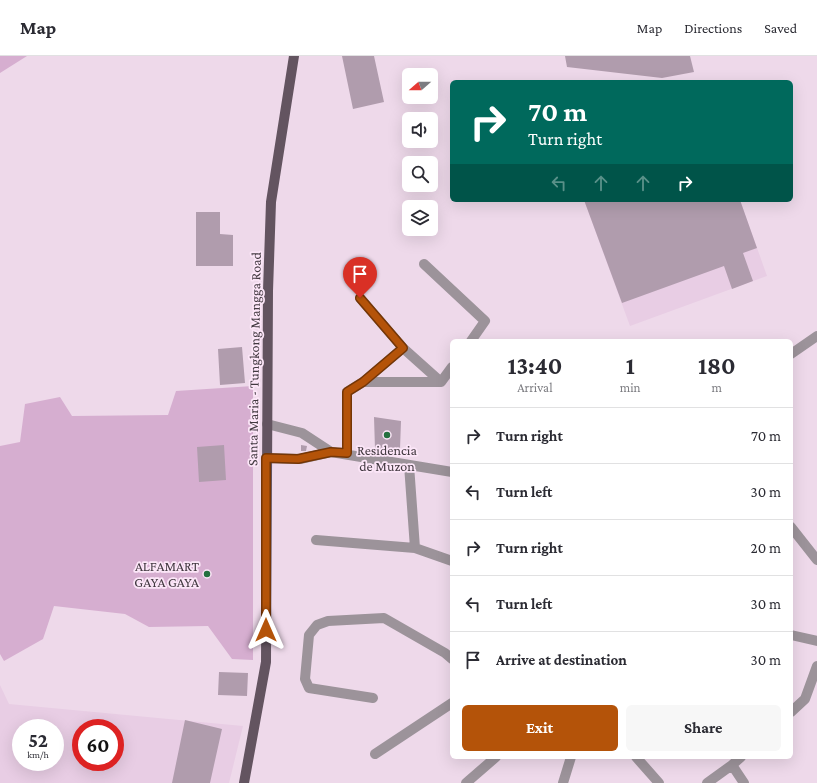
<!DOCTYPE html>
<style>
body{margin:0;font-family:"Crimson Pro",serif;background:#f7f7f7;color:#2b2b33;height:100vh;display:flex;flex-direction:column;font-size:15px;white-space:nowrap}
*{box-sizing:border-box;margin:0}
p{font-size:13px;color:#7c7c81}
.icon{flex:none;width:22px;height:22px;fill:none;stroke:currentColor;stroke-width:2;stroke-linecap:round;stroke-linejoin:round}
.map{position:relative;flex:1;overflow:hidden}
.side{position:absolute;left:450px;top:283px;width:343px;height:420px;display:flex;flex-direction:column;background:#fff;border-radius:6px;box-shadow:0 4px 16px #0002}
.side>*{flex:none}
.banner{position:absolute;left:450px;top:24px;width:343px;height:122px;border-radius:6px;box-shadow:0 4px 16px #0002;background:#00695c;color:#fff;overflow:hidden}
.needle{width:26px;rotate:250deg}
.buttons{position:absolute;left:402px;top:12px;display:grid;gap:8px}
.buttons a{display:grid;place-items:center;width:36px;height:36px;border-radius:6px;background:#fff;box-shadow:0 4px 16px #0002;font-size:20px}
.speed{position:absolute;left:12px;top:663px;display:flex;gap:8px;font-size:20px;font-weight:700;text-align:center}
.speed>*{display:grid;place-content:center;width:52px;height:52px;border-radius:50%;background:#fff;box-shadow:0 4px 16px #0002;line-height:1}
.speed small{font-size:10px;font-weight:400}
.speed .limit{border:6px solid #d22;background:#fff;color:#111}
.pin{position:absolute;display:grid;place-items:center;width:34px;height:34px;color:#fff;margin:-41px -17px;border-radius:50% 50% 50% 0;rotate:-45deg;box-shadow:0 0 4px #0007}
.pin .icon{rotate:45deg}
.me{position:absolute;width:44px;margin:-22px;rotate:0deg;stroke-linejoin:round;filter:drop-shadow(0 0 3px #0008)}
.turn{display:flex;align-items:center;gap:14px;height:84px;padding:0 12px;font-size:18px}
.turn .icon{width:52px;height:52px;stroke-width:2.5}
.turn b{display:block;font-size:28px;line-height:34px}
.lanes{display:flex;align-items:center;height:38px;padding:0 12px;background:#0003;justify-content:center;gap:20px;direction:ltr}
.lanes .off{opacity:.35}
.eta{display:flex;justify-content:space-evenly;align-items:center;height:68px;text-align:center}
.eta b{font-size:24px;font-weight:700;line-height:28px}
.action{display:flex;gap:8px;margin-top:auto;padding:8px 12px}
.action a{flex:1;height:46px;border-radius:6px;background:#b45309;color:#fff;font-size:16px;font-weight:700;line-height:46px;text-align:center}
.action a+a{background:#f7f7f7;color:#2b2b33}
ul{padding:0;list-style:none}
li{display:flex;align-items:center;gap:12px;height:56px;padding:0 12px;border-top:1px solid #e1e1e2}
li div{flex:1}
li b{display:block;font-size:15px}
li em{font-style:normal}
header{display:flex;align-items:center;gap:24px;box-sizing:border-box;height:56px;padding:0 20px;background:#fff;border-bottom:1px solid #e1e1e2}
header strong{font-size:19px}
nav{display:flex;gap:22px;margin-inline-start:auto;font-size:14px}
.map>svg:first-child{display:block}
.built{fill:#e8cde4;fill-rule:evenodd}
.green{fill:#d6aed0}
.building{fill:#b09cad}
.lines{fill:none;stroke-linecap:round;stroke-linejoin:round}
.minor{stroke:#9c939a;stroke-width:10}
.major{stroke:#635460;stroke-width:10}
.route-casing{stroke:#753606;stroke-width:10}
.route{stroke:#b45309;stroke-width:7}
.poi-dot{fill:#24703f;stroke:#fce6f8;stroke-width:1.5}
.labels{text-anchor:middle;dominant-baseline:central;stroke-width:3.5;stroke-linejoin:round;paint-order:stroke}
.street-label{font-size:14px;fill:#423940;stroke:#fce6f8}
.poi-label{font-size:14px;fill:#423940;stroke:#fce6f8}
</style>
<header>
<strong>Map</strong>
<nav><a>Map</a><a>Directions</a><a>Saved</a></nav>
</header>
<div class="map">
<svg width="817" height="727" viewBox="0 0 817 727">
<rect width="100%" height="100%" fill="#eed9ea"/>
<!-- built -->
<path class="built" d="M 584,144 L 740,144 L 767,220 L 630,270 Z
M 0,629 L 9,648 L 243,670 L 229,727 L 0,727 ZM 21,672 L 55,672 L 55,706 L 21,706 ZM 81,672 L 115,672 L 115,706 L 81,706 Z"/>
<!-- green -->
<path class="green" d="M 0,0 L 27,0 L 0,17 Z
M 253,330 L 253,604 L 232,603 L 208,570 L 149,571 L 125,558 L 54,550 L 43,583 L 4,605 L 0,598 L 0,390 L 20,386 L 25,348 L 60,341 L 72,360 L 168,359 L 176,335 Z"/>
<!-- building -->
<path class="building" d="M 342,0 L 374,0 L 384,46 L 353,53 Z
M 565,0 L 690,0 L 694,16 L 662,22 L 567,11 Z
M 584,144 L 740,144 L 757,192 L 743,197 L 753,225 L 732,233 L 724,210 L 622,247 Z
M 196,156 L 220,156 L 220,178 L 233,179 L 233,210 L 196,210 Z
M 242,291 L 245,327 L 220,329 L 218,293 Z
M 374,361 L 401,365 L 400,393 L 375,393 Z
M 224,389 L 226,424 L 199,426 L 197,391 Z
M 301,389 L 307,390 L 306,395 L 301,395 Z
M 219,616 L 248,617 L 247,640 L 218,639 Z
M 185,664 L 222,673 L 210,727 L 172,727 Z"/>
<g class="lines">
<!-- minor -->
<path class="minor" d="M 424,208 L 485,265 L 471,285
M 360,242 L 403,292 L 441,326
M 791,298 L 817,280
M 363,326 L 441,326 L 452,311
M 267,368 L 302,377 L 331,396
M 347,397 L 347,336 L 363,326 L 403,292
M 266,402 L 300,403 L 331,396 L 452,416
M 409,409 L 415,492
M 791,471 L 817,504
M 316,484 L 415,492 L 452,505
M 791,579 L 817,585
M 373,642 L 309,632 L 305,623 L 309,579 L 317,569 L 328,565 L 384,562 L 445,597 L 452,603
M 791,656 L 805,643 L 817,610
M 375,698 L 452,647
M 636,701 L 659,727
M 732,709 L 744,727
M 466,727 L 496,701
M 563,727 L 571,701
M 707,727 L 732,709 L 741,701"/>
<!-- major -->
<path class="major" d="M 244,727 L 266,606 L 268,235 L 271,146 L 294,0"/>
</g>
<g class="lines">
<defs>
<path id="route" d="M 266,574 L 266,402 L 298,403 L 331,396 L 347,397 L 347,336 L 363,326 L 403,292 L 360,242"/>
</defs>
<!-- route casing -->
<use href="#route" class="route-casing"/>
<!-- route -->
<use href="#route" class="route"/>
</g>
<!-- markers -->
<g class="poi-dot">
<circle cx="387" cy="379" r="4"/>
<circle cx="207" cy="518" r="4"/>
</g>
<g class="labels">
<!-- street labels -->
<g class="street-label">
<text transform="translate(254 303) rotate(-89)">Santa Maria - Tungkong Mangga Road</text>
</g>
<!-- poi labels -->
<g class="poi-label">
<text x="387" y="394">Residencia<tspan x="387" dy="16">de Muzon</tspan></text>
<text x="199" y="510" text-anchor="end">ALFAMART<tspan x="199" dy="16">GAYA GAYA</tspan></text>
</g>
</g>
</svg>
<div class="buttons">
<a><svg class="needle" viewBox="-14 -14 28 28"><path d="M0-13l5 13h-10z" fill="#e53935"/><path d="M0 13l5-13h-10z" fill="#7c7c81"/></svg></a>
<a><svg class="icon" aria-label="sound" viewBox="0 0 24 24"><path d="M4 9h4l5-4v14l-5-4H4zM17 9q2 3 0 6"/></svg></a>
<a><svg class="icon" aria-label="search" viewBox="0 0 24 24"><circle cx="10" cy="10" r="6"/><path d="M15 15l6 6"/></svg></a>
<a><svg class="icon" aria-label="layers" viewBox="0 0 24 24"><path d="M12 4l9 5-9 5-9-5zM3 14l9 5 9-5"/></svg></a>
</div>
<div class="speed"><div>52<small>km/h</small></div><div class="limit">60</div></div>
<div class="pin" style="left:360px;top:242px;background:#d93025"><svg class="icon" aria-label="arrive" viewBox="0 0 24 24"><path d="M6 21V4h12l-3 4 3 4H6"/></svg></div>
<svg class="me" style="left:266px;top:574px" viewBox="-20 -20 40 40"><path d="M0-17L14 15 0 8-14 15z" fill="#b45309" stroke="#fff" stroke-width="4"/></svg>
<div class="banner">
<div class="turn"><svg class="icon" aria-label="right" viewBox="0 0 24 24"><path d="M7 20v-9h11M14 6l5 5-5 5"/></svg><div><b>70 m</b>Turn right</div></div>
<div class="lanes"><svg class="icon off" aria-label="left" viewBox="0 0 24 24"><path d="M17 20v-9H6M10 6l-5 5 5 5"/></svg><svg class="icon off" aria-label="ahead" viewBox="0 0 24 24"><path d="M12 20V5M6 11l6-6 6 6"/></svg><svg class="icon off" aria-label="ahead" viewBox="0 0 24 24"><path d="M12 20V5M6 11l6-6 6 6"/></svg><svg class="icon" aria-label="right" viewBox="0 0 24 24"><path d="M7 20v-9h11M14 6l5 5-5 5"/></svg></div>
</div>
<section class="side">
<div class="eta">
<div><b>13:40</b><p>Arrival</p></div>
<div><b>1</b><p>min</p></div>
<div><b>180</b><p>m</p></div>
</div>
<ul>
<li><svg class="icon" aria-label="right" viewBox="0 0 24 24"><path d="M7 20v-9h11M14 6l5 5-5 5"/></svg><div><b>Turn right</b></div><em>70 m</em></li>
<li><svg class="icon" aria-label="left" viewBox="0 0 24 24"><path d="M17 20v-9H6M10 6l-5 5 5 5"/></svg><div><b>Turn left</b></div><em>30 m</em></li>
<li><svg class="icon" aria-label="right" viewBox="0 0 24 24"><path d="M7 20v-9h11M14 6l5 5-5 5"/></svg><div><b>Turn right</b></div><em>20 m</em></li>
<li><svg class="icon" aria-label="left" viewBox="0 0 24 24"><path d="M17 20v-9H6M10 6l-5 5 5 5"/></svg><div><b>Turn left</b></div><em>30 m</em></li>
<li><svg class="icon" aria-label="arrive" viewBox="0 0 24 24"><path d="M6 21V4h12l-3 4 3 4H6"/></svg><div><b>Arrive at destination</b></div><em>30 m</em></li>
</ul>
<div class="action"><a>Exit</a><a>Share</a></div>
</section>
</div>
